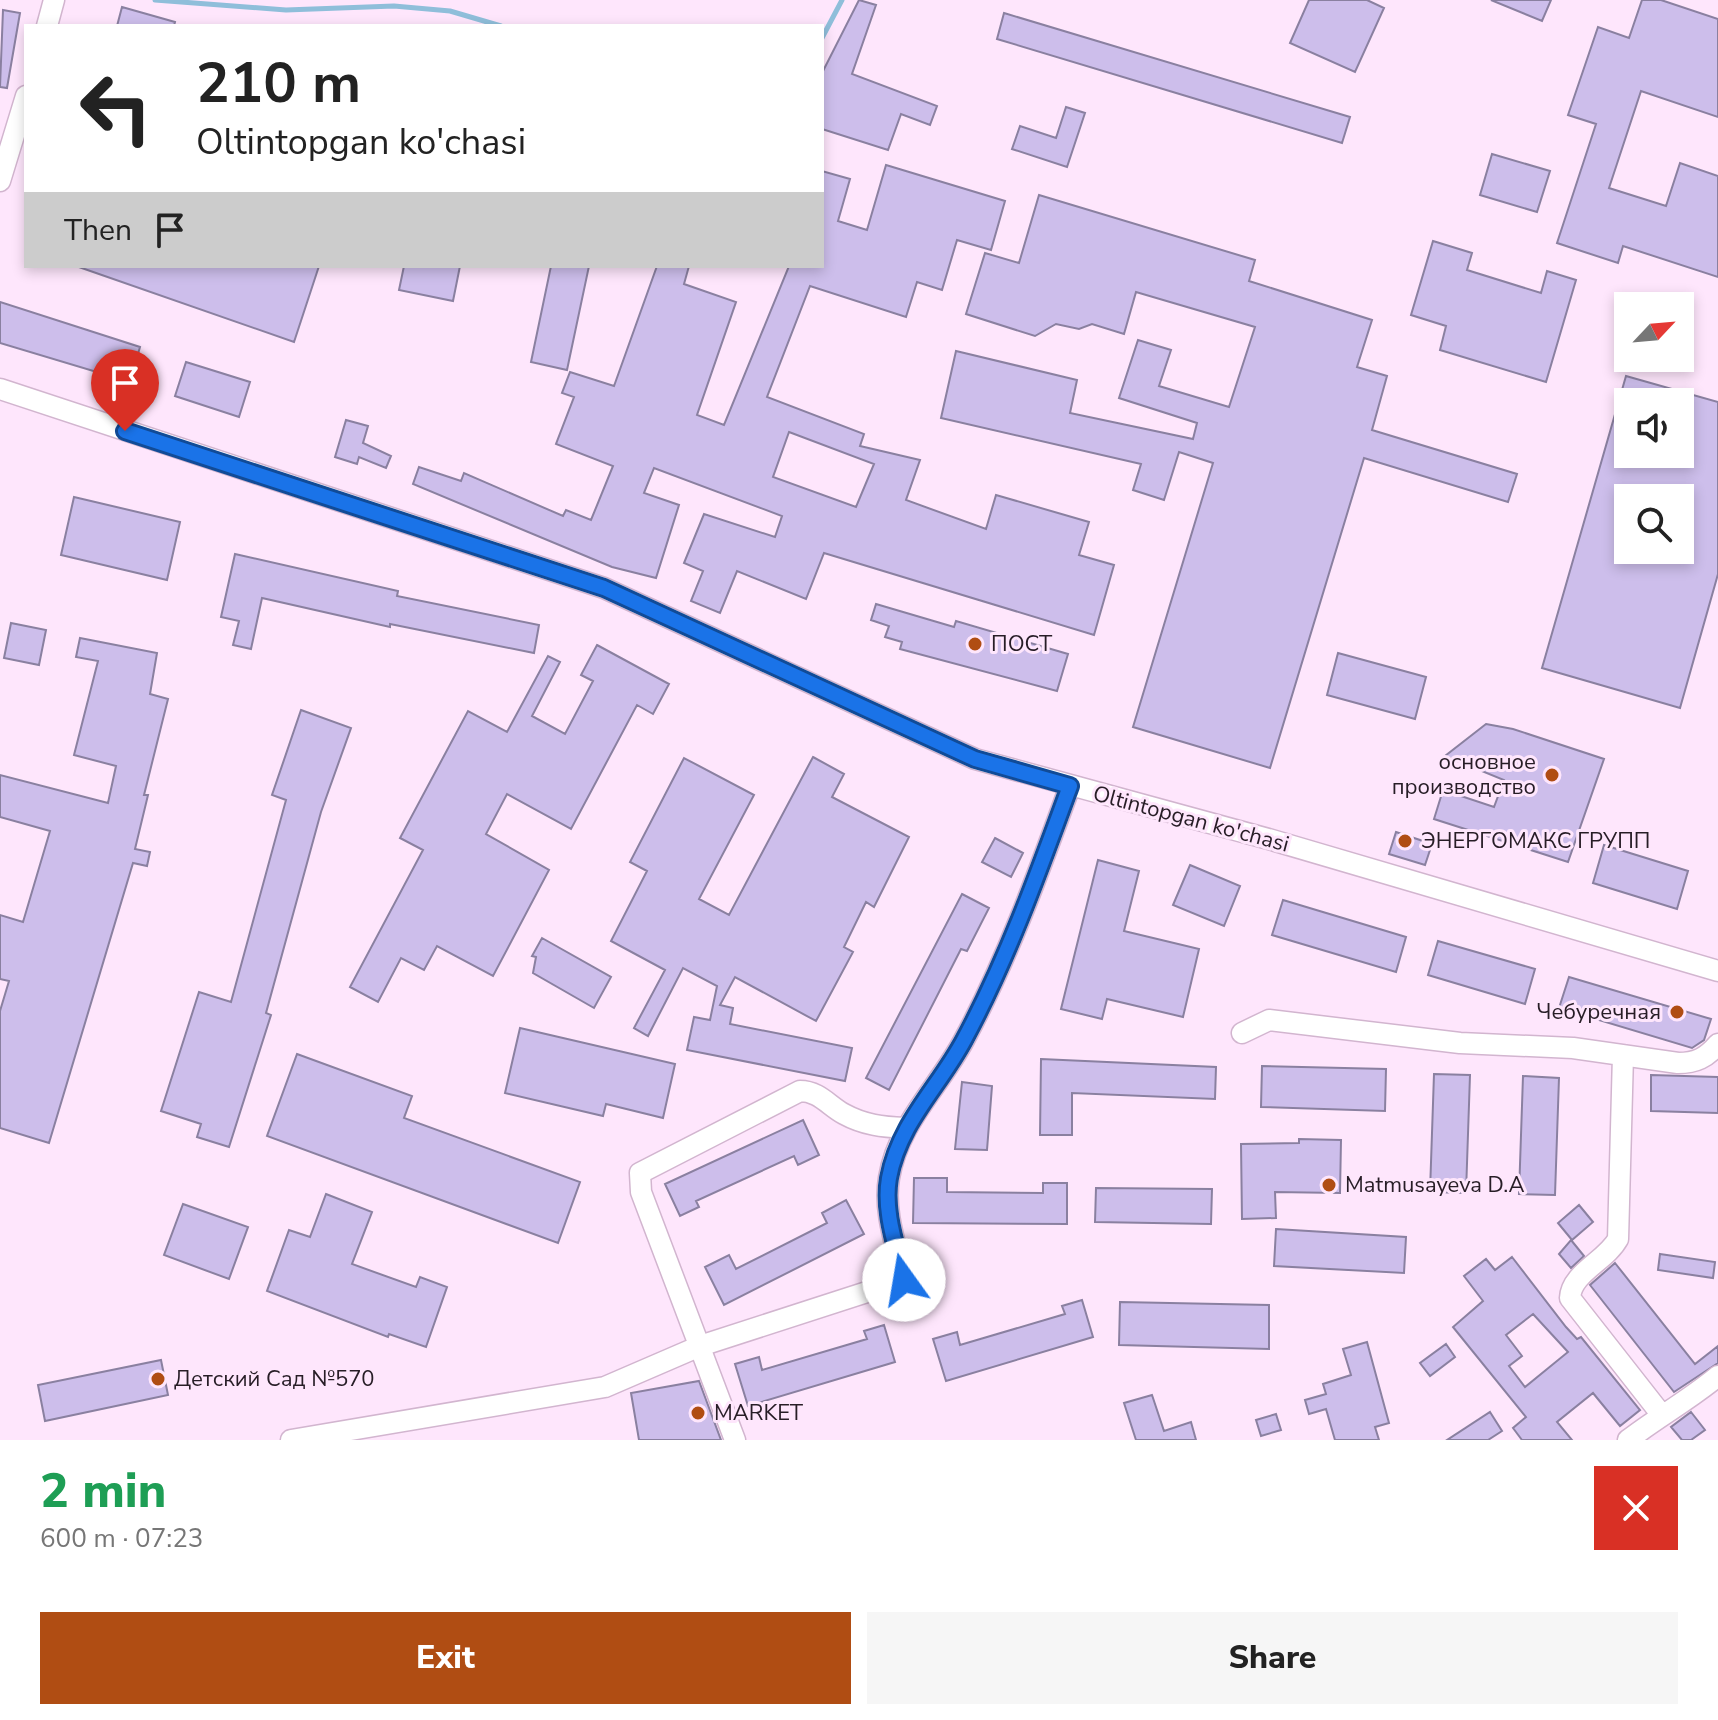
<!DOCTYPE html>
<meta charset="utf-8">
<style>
body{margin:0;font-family:"Nunito Sans",sans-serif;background:#f6f6f6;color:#222;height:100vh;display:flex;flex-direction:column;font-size:30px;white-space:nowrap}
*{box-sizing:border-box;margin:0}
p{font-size:26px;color:#767676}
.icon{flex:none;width:44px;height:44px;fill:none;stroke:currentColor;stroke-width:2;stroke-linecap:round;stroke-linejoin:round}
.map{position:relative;height:1440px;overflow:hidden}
.panel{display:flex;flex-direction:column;background:#fff;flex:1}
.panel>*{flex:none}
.guide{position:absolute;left:24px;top:24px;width:800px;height:244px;border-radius:0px;box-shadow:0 4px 12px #0003;background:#fff;color:#222;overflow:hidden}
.needle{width:52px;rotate:64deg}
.tools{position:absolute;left:1614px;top:292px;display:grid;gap:16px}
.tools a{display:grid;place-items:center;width:80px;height:80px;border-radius:0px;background:#fff;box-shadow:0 4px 12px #0003;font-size:40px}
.pin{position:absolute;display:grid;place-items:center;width:68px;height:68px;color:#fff;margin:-82px -34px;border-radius:50% 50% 50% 0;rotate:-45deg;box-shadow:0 0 8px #0007}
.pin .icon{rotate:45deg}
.me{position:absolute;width:88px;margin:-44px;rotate:347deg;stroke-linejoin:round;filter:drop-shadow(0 0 6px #0008)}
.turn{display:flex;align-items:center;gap:28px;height:168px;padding:0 40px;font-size:36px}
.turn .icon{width:104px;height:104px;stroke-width:2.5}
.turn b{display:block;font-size:56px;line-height:68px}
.then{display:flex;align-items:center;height:76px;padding:0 40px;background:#0003;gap:16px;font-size:30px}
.round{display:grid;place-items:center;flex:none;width:84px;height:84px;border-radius:0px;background:#f6f6f6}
.head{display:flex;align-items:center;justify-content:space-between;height:136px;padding:0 40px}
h1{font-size:48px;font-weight:800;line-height:60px;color:#1e9e55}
.cta{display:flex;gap:16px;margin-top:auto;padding:16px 40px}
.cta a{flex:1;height:92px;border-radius:0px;background:#b04d13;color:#fff;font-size:32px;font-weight:800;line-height:92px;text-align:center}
.cta a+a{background:#f6f6f6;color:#222}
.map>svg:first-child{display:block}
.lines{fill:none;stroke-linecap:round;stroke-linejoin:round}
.stream{stroke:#8fbeda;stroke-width:5}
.building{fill:#cdbeeb;stroke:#8a80a0;stroke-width:2;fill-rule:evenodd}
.minor-casing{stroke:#d2b5cf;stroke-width:23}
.minor{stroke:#fff;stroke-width:20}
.route-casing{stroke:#114b97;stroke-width:20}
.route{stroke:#1a73e8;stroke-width:14}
.poi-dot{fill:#b04d13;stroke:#fee6fc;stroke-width:3}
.labels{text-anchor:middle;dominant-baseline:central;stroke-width:6;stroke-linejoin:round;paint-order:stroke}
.poi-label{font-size:22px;fill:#271d26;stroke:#fee6fc;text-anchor:start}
.street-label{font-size:22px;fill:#271d26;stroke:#fee6fc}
</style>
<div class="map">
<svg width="1718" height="1440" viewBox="0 0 1718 1440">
<rect width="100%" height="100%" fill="#fee6fc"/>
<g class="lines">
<!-- stream -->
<path class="stream" d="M 155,0 L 286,10 L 394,6 L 450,11 L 501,26
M 822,38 L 842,0"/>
</g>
<!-- building -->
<path class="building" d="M 859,0 L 876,5 L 852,74 L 937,106 L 930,125 L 901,114 L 888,150 L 822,129 L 822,73 Z
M 1309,0 L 1367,0 L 1384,8 L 1355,72 L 1290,43 Z
M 1491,0 L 1551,0 L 1542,21 Z
M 1642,0 L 1661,0 L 1718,19 L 1718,117 L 1641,91 L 1609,188 L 1666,206 L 1680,163 L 1718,176 L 1718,277 L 1623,246 L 1618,263 L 1557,243 L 1596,124 L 1568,115 L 1598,27 L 1629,38 Z
M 122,7 L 175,22 L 174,26 L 117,26 Z
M 3,10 L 20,13 L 7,88 L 0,87 Z
M 1004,13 L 1350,117 L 1342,143 L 997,39 Z
M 1066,107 L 1085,113 L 1067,167 L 1012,149 L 1020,126 L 1056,138 Z
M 1492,154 L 1550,171 L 1537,212 L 1480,195 Z
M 886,165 L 1005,201 L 991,250 L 957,240 L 942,290 L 917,282 L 906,317 L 810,286 L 767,397 L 864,434 L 860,446 L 920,460 L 906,500 L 986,529 L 996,495 L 1089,522 L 1079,555 L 1114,565 L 1094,635 L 824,553 L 806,599 L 737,571 L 720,613 L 691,601 L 703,571 L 684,563 L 704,514 L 775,537 L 782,516 L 654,468 L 644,493 L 679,505 L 656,578 L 612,567 L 413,484 L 419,467 L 461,481 L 464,473 L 563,516 L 566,510 L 591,520 L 613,466 L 556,444 L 574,397 L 562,393 L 570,372 L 614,386 L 657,266 L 689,266 L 684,284 L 736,302 L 697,415 L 724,425 L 789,266 L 822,266 L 822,171 L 850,179 L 838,221 L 867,230 ZM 789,432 L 874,464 L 856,507 L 773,477 Z
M 1039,195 L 1255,260 L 1249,281 L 1372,320 L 1357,367 L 1387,376 L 1372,430 L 1517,474 L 1508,502 L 1364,458 L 1270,768 L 1133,727 L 1213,463 L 1179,452 L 1164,500 L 1133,490 L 1141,464 L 941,418 L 956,351 L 1077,380 L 1070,413 L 1193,439 L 1197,423 L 1119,398 L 1138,340 L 1171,350 L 1159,386 L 1229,407 L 1255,327 L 1136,292 L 1124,334 L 1092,324 L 1079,329 L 1056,324 L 1035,336 L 966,314 L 985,253 L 1019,263 Z
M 1433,241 L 1472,253 L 1467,270 L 1541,293 L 1547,271 L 1576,280 L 1546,382 L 1440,350 L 1446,326 L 1411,315 Z
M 76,266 L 319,266 L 294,342 Z
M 404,266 L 460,266 L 453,301 L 399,290 Z
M 551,266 L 589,266 L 567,370 L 531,362 Z
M 0,302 L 140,347 L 130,382 L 0,343 Z
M 186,362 L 250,382 L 239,417 L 175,396 Z
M 1626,376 L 1718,402 L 1718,574 L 1680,708 L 1542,668 ZM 1628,402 L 1680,402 L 1680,454 L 1628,454 ZM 1628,498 L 1680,498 L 1680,550 L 1628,550 Z
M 346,420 L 368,426 L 363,443 L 391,456 L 386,468 L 359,457 L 357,464 L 335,457 Z
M 74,497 L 180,522 L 167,580 L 61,555 Z
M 235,554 L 398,591 L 397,596 L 539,625 L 534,653 L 390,624 L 390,627 L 262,598 L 251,649 L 233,645 L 239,621 L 221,617 Z
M 876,604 L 954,627 L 956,621 L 1068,654 L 1057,691 L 900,649 L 902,642 L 885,637 L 889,626 L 871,620 Z
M 11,623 L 46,630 L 39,665 L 4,658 Z
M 80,638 L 157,653 L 150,694 L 168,699 L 144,795 L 148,795 L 135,849 L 150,852 L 147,866 L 133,863 L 49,1143 L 0,1128 L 0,1011 L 9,981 L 0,979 L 0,915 L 23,922 L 50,831 L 0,817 L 0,775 L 108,803 L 116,766 L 74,755 L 98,661 L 76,657 Z
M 597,645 L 669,684 L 653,714 L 637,705 L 571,829 L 507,794 L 486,834 L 549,870 L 493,976 L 437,946 L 424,970 L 401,958 L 378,1002 L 350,987 L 423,850 L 400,838 L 468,711 L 507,732 L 548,656 L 560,662 L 532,716 L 565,734 L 593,681 L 581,675 Z
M 1338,653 L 1426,677 L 1415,719 L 1327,695 Z
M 301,710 L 351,728 L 321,812 L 266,1013 L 271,1015 L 229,1147 L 197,1137 L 201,1124 L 161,1111 L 199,992 L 231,1002 L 286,800 L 272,795 Z
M 1486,724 L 1513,729 L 1604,759 L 1568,862 L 1434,819 L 1443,790 L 1494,807 L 1504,780 L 1445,756 Z
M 813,757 L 844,774 L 832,797 L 909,837 L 874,907 L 866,902 L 844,947 L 853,952 L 816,1021 L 735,977 L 720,1005 L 733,1008 L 730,1024 L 852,1048 L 845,1081 L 687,1050 L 694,1017 L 710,1020 L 717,986 L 683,968 L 648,1036 L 634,1028 L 665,970 L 611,941 L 647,871 L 630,862 L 684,758 L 754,795 L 699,899 L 729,915 Z
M 1396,832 L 1432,844 L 1425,865 L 1389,854 Z
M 995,838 L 1023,853 L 1011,877 L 982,862 Z
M 1604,845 L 1688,871 L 1677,909 L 1593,883 Z
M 1098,860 L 1139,871 L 1124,931 L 1199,949 L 1183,1017 L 1107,999 L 1102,1019 L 1061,1009 Z
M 1190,865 L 1240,886 L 1224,926 L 1173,905 Z
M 962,894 L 989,908 L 967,951 L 961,949 L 889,1090 L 866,1078 Z
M 1283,900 L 1406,937 L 1396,972 L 1272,935 Z
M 542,938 L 611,977 L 594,1008 L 533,973 L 536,957 L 532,956 Z
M 1438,941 L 1535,969 L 1525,1004 L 1428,975 Z
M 1569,977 L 1711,1019 L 1704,1040 L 1692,1048 L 1559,1008 Z
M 520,1028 L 675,1064 L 663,1118 L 606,1104 L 603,1116 L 505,1093 Z
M 297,1054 L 412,1096 L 404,1118 L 580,1182 L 558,1243 L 267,1136 Z
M 1041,1059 L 1216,1067 L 1215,1099 L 1072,1093 L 1072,1135 L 1040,1135 Z
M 1262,1066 L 1386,1069 L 1385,1111 L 1261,1107 Z
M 1434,1074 L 1470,1075 L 1466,1193 L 1430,1192 Z
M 1651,1075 L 1718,1077 L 1718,1113 L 1651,1111 Z
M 1523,1076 L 1559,1078 L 1555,1195 L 1519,1194 Z
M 962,1082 L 992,1086 L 987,1150 L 955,1149 Z
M 803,1120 L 819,1155 L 798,1165 L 794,1156 L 696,1201 L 699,1207 L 680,1216 L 665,1184 Z
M 1299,1139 L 1341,1140 L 1340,1193 L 1275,1192 L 1276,1218 L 1242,1219 L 1241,1144 L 1299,1143 Z
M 914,1178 L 947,1178 L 947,1192 L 1043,1193 L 1043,1183 L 1067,1183 L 1067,1224 L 913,1223 Z
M 1096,1188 L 1212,1189 L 1211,1224 L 1095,1222 Z
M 326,1194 L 372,1212 L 352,1264 L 416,1287 L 420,1277 L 447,1287 L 426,1347 L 389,1334 L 388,1337 L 267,1291 L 289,1230 L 310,1237 Z
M 846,1200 L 864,1234 L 724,1305 L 705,1267 L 729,1255 L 736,1269 L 827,1223 L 822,1213 Z
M 183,1204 L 248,1227 L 229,1279 L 164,1255 Z
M 1579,1205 L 1593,1222 L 1572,1240 L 1558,1223 Z
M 1276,1229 L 1406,1237 L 1404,1273 L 1274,1266 Z
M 1571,1240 L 1584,1256 L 1571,1268 L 1559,1254 Z
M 1660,1254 L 1715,1262 L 1713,1278 L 1658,1270 Z
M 1512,1257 L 1566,1327 L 1577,1339 L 1581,1337 L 1640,1410 L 1620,1426 L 1593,1393 L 1557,1422 L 1572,1440 L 1522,1440 L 1513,1428 L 1526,1417 L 1453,1327 L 1483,1301 L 1464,1276 L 1486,1259 L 1495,1270 ZM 1533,1314 L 1568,1352 L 1525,1387 L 1509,1366 L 1522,1356 L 1506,1335 Z
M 1615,1263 L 1695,1364 L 1718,1346 L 1718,1363 L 1674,1392 L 1590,1285 Z
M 1082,1300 L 1093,1337 L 946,1381 L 933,1339 L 957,1332 L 960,1345 L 1065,1314 L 1062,1306 Z
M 1120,1302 L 1269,1305 L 1269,1349 L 1119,1345 Z
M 884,1325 L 895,1362 L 748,1406 L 735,1364 L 759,1357 L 762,1370 L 867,1339 L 864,1331 Z
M 1367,1342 L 1389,1423 L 1375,1427 L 1379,1440 L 1335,1440 L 1326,1409 L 1309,1414 L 1305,1400 L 1326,1394 L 1323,1384 L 1351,1375 L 1343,1349 Z
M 1446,1344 L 1455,1357 L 1430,1376 L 1420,1363 Z
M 161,1360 L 168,1395 L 45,1421 L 38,1385 Z
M 699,1381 L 721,1440 L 639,1440 L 631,1393 Z
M 1152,1395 L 1164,1431 L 1191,1422 L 1196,1440 L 1136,1440 L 1124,1403 Z
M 1490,1412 L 1502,1431 L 1488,1440 L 1447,1440 Z
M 1691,1412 L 1705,1430 L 1691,1440 L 1682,1440 L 1671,1427 Z
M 1276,1414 L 1281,1430 L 1261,1436 L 1256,1420 Z"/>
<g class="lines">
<defs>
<path id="minor" d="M 47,26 L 54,0
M 0,181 L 26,96
M 0,389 L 604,588 L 975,759 L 1272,840 L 1718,971
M 1242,1033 L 1269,1020 L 1460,1043 L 1573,1048 L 1678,1063 C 1696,1063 1706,1058 1718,1044
M 1623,1055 L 1618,1239 C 1606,1261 1571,1273 1570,1298 L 1661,1414
M 291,1440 L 605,1387 L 700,1346 L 904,1280 C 897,1248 883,1212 889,1178 C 898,1123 939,1087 964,1040 C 1007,960 1039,871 1070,786
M 735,1440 L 641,1192 L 640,1173 L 800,1091 C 819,1091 829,1106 844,1114 C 864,1125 883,1127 905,1128
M 1628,1440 C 1658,1417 1689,1400 1718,1376"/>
</defs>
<!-- minor casing -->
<use href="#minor" class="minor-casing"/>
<!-- minor -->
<use href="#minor" class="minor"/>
</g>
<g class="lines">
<defs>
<path id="route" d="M 125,431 L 604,588 L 975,759 L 1070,786 C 1039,871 1007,960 964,1040 C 939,1087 899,1123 889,1178 C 883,1212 897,1248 904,1280"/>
</defs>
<!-- route casing -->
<use href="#route" class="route-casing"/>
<!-- route -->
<use href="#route" class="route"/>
</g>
<!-- markers -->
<g class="poi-dot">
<circle cx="975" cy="644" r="8"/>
<circle cx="1552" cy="775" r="8"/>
<circle cx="1405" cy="841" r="8"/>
<circle cx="1677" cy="1012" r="8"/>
<circle cx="1329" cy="1185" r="8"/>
<circle cx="158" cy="1379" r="8"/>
<circle cx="698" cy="1413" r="8"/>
</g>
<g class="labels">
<!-- poi labels -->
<g class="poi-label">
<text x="991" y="644">ПОСТ</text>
<text x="1536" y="762" text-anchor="end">основное<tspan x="1536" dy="25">производство</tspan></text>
<text x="1421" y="841">ЭНЕРГОМАКС ГРУПП</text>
<text x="1661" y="1012" text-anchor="end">Чебуречная</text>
<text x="1345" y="1185">Matmusayeva D.A</text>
<text x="174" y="1379">Детский Сад №570</text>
<text x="714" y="1413">MARKET</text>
</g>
<!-- street labels -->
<g class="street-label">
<text transform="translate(1191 819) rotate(15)">Oltintopgan ko'chasi</text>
</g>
</g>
</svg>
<div class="tools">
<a><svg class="needle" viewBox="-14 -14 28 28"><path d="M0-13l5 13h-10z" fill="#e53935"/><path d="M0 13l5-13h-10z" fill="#767676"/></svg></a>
<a><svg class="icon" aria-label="sound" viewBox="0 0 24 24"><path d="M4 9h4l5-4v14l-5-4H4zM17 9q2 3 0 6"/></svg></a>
<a><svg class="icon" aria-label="search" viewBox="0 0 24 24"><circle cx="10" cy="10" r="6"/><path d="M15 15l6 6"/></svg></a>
</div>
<div class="pin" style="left:125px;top:431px;background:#d93025"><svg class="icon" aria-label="arrive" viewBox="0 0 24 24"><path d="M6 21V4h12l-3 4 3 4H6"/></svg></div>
<svg class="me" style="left:904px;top:1280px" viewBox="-20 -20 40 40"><circle r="19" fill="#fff"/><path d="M0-13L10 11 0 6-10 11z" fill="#1a73e8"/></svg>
<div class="guide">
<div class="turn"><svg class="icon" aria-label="left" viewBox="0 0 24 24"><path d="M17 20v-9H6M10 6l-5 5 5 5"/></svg><div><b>210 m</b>Oltintopgan ko'chasi</div></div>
<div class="then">Then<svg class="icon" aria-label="arrive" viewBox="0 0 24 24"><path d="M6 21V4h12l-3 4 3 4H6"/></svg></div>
</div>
</div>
<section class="panel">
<div class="head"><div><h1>2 min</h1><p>600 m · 07:23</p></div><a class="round" style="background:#d93025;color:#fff"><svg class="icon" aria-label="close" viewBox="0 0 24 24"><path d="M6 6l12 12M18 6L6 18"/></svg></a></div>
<div class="cta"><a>Exit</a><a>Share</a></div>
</section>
